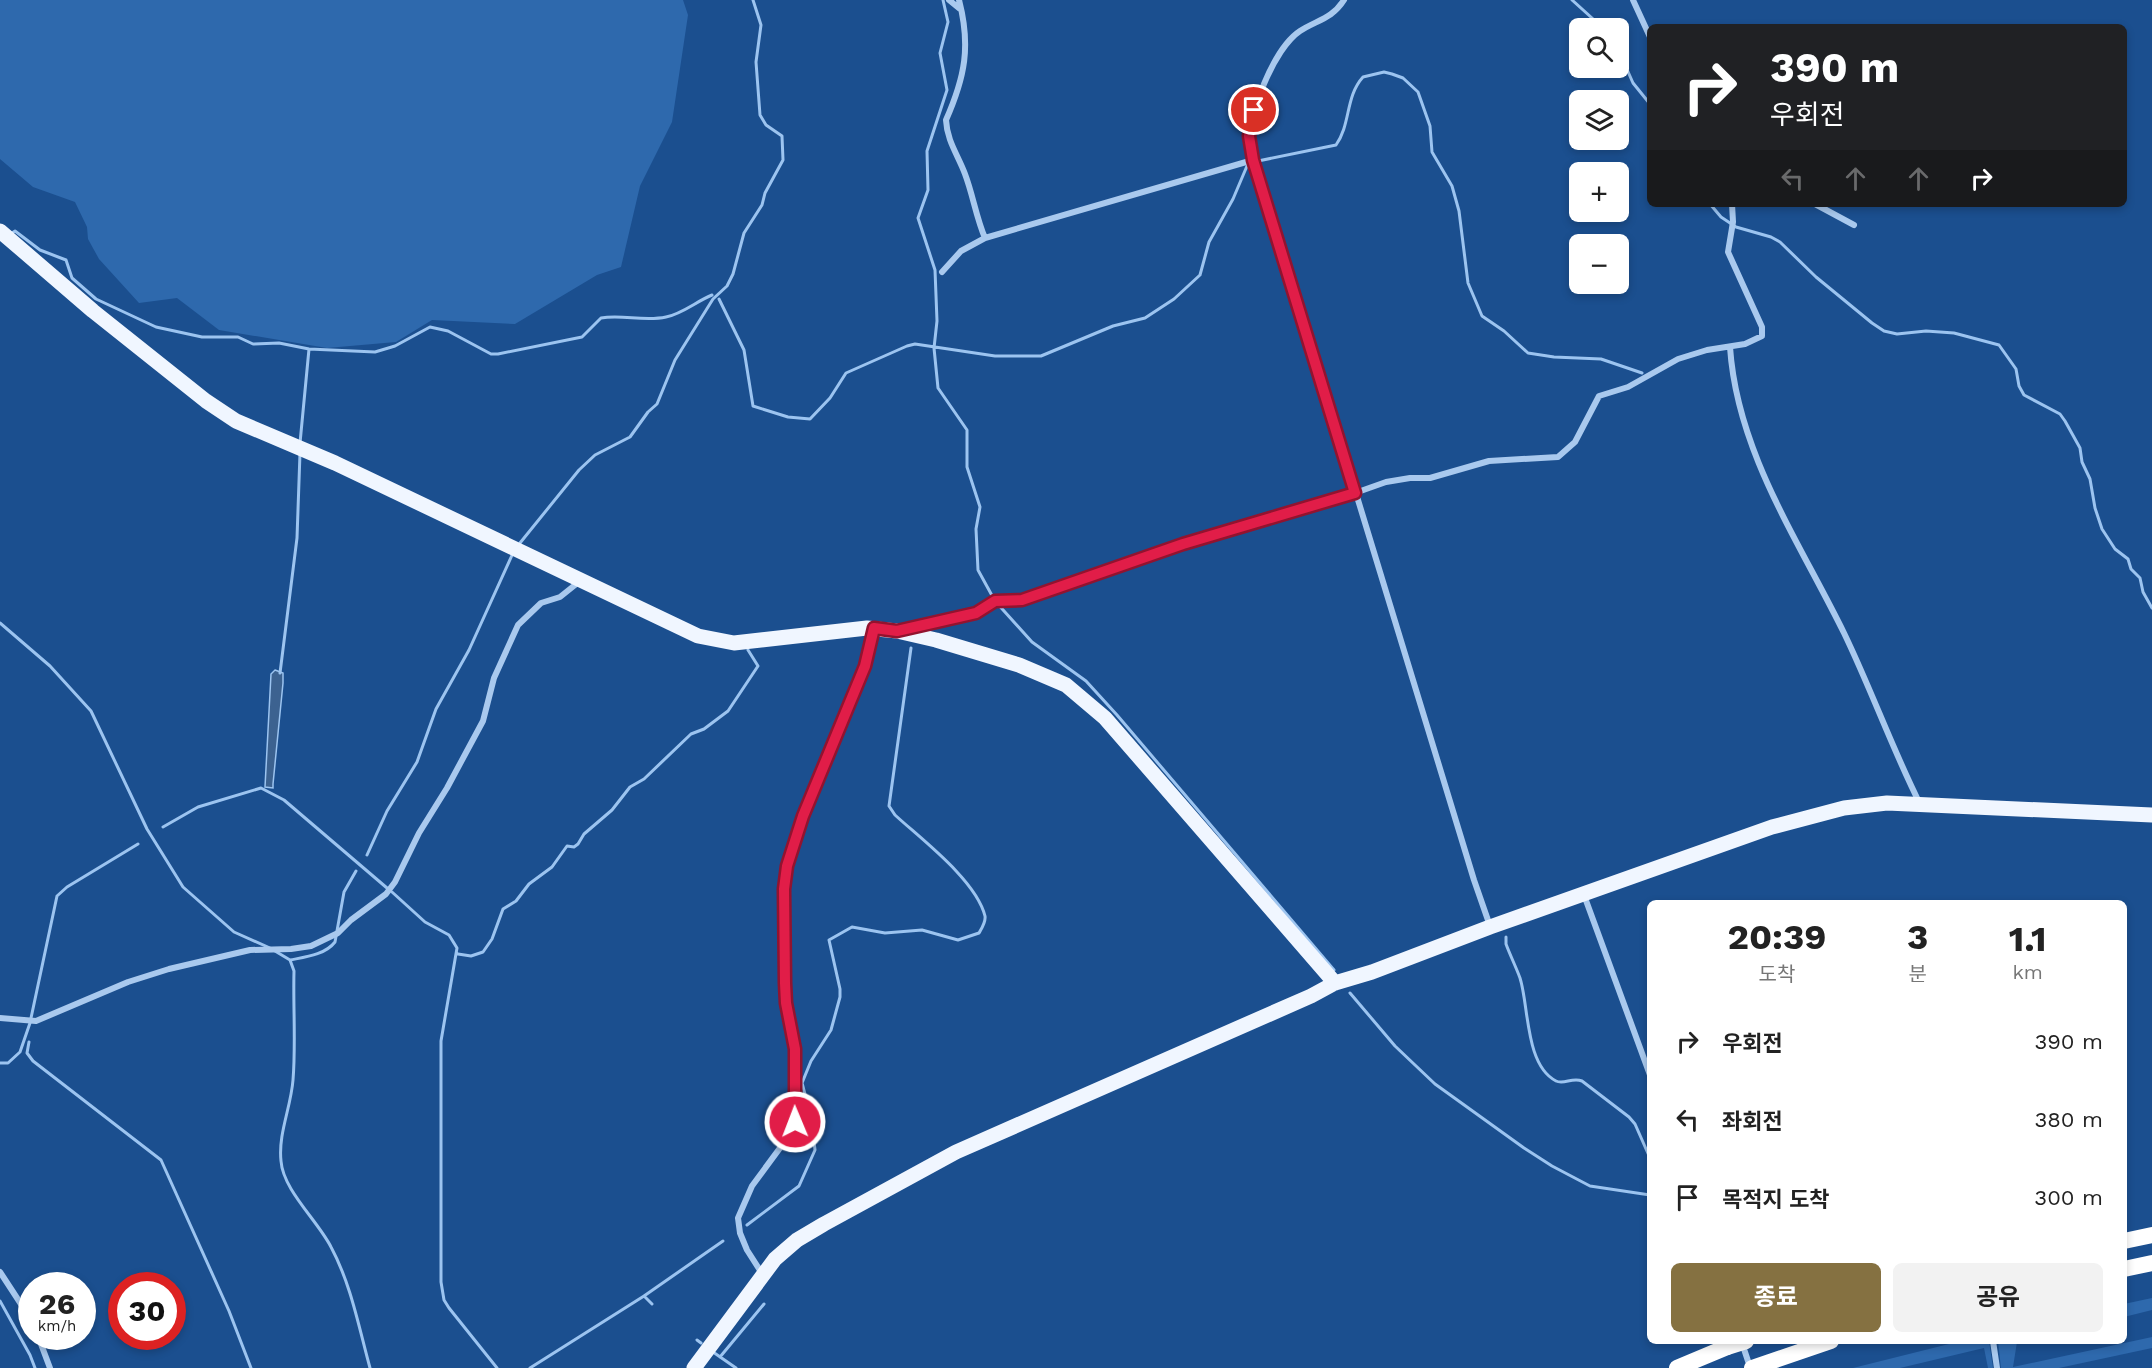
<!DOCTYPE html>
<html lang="ko">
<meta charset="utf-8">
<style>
body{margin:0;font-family:"Work Sans","Noto Sans KR",sans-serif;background:#f2f2f2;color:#222;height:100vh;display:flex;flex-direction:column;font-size:22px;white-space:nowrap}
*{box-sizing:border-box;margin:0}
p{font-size:20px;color:#767676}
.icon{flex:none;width:33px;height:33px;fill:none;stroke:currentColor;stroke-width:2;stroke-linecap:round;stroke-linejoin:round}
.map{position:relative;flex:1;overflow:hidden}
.sheet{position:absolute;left:1647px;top:900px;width:480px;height:444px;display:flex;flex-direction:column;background:#fff;border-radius:9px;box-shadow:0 3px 9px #0003}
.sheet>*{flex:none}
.top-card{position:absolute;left:1647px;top:24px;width:480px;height:183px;border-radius:9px;box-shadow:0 3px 9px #0003;background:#202124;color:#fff;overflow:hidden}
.controls{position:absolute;left:1569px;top:18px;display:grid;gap:12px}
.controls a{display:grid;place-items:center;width:60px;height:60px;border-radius:9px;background:#fff;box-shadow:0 3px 9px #0003;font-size:30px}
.speed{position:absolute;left:18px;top:1272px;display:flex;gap:12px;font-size:30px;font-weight:700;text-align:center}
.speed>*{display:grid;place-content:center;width:78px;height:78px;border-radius:50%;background:#fff;box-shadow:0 3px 9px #0003;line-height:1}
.speed small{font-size:15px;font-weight:400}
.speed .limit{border:9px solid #d22;background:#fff;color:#111}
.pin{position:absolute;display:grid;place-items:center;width:51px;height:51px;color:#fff;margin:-26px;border:3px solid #fff;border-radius:50%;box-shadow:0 2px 6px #0007}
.me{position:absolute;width:66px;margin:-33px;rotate:359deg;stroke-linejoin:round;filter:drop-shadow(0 0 4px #0008)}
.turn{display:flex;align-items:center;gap:21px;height:126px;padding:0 24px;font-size:27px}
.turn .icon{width:78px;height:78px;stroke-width:2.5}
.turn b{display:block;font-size:42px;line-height:51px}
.lanes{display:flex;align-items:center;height:57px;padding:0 24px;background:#0003;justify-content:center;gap:30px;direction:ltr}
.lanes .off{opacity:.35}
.eta{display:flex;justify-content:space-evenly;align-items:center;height:102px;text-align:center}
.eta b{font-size:36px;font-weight:700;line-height:42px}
.primary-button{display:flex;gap:12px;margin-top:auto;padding:12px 24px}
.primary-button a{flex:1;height:69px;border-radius:9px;background:#857141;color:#fff;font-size:24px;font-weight:700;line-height:69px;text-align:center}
.primary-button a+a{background:#f2f2f2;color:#222}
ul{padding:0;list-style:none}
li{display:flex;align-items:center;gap:18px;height:78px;padding:0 24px}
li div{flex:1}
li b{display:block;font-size:22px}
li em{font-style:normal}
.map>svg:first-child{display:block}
.green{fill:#2e69ad}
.water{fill:#3c6290;stroke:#9cc4f0;stroke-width:1.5}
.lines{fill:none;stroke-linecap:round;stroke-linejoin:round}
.stream{stroke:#9cc4f0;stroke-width:3}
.minor{stroke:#a9c9ee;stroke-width:6}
.primary{stroke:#f0f6ff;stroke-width:15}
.motorway{stroke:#fff;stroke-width:16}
.motorway-bridge{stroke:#fff;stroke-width:16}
.route-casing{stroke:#92132f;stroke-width:15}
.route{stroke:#e11d48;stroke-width:10}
</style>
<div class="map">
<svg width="2152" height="1368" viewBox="0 0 2152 1368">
<rect width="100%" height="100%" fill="#1b4f8f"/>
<!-- green -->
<path class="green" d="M 0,0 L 683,0 L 688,15 L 672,122 L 640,186 L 621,267 L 597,275 L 515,324 L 432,320 L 396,342 L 327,348 L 219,330 L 177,298 L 139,303 L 99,259 L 88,239 L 87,227 L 75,202 L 33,187 L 0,159 Z
M 2152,1298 L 2152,1310 L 2124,1317 L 2124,1304 Z
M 2152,1337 L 2152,1348 L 2059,1368 L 2001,1368 L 1998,1341 L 2022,1341 L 2017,1342 L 2013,1367 Z
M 1961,1341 L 1989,1341 L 1993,1368 L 1988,1368 L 1984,1348 L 1900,1368 L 1853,1368 Z"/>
<!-- water -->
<path class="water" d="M 275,670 L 283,673 L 283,683 L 273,784 L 273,788 L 265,787 L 271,674 Z"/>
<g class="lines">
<!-- stream -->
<path class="stream" d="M 943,0 L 948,22 L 940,53 L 947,90 L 927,151 L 928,190 L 918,218 L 935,270 L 937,321 L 934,348 L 938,388 L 967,430 L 967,467 L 980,507 L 976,529 L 978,570 L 995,601 L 1032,642 L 1086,681 L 1117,715 L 1334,970
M 1572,0 L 1603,28
M 1618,49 L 1633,83 L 1650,104
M 1258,161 L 1336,145 C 1351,124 1345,97 1363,77 L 1384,72 L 1392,74 L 1403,78 L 1418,92 L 1430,126 L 1432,152 L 1452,186 L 1459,211 L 1468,283 L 1482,316 L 1504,331 L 1528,353 L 1554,357 L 1601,359 L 1642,373
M 1710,204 L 1721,217 L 1736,227 L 1771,237 L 1780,242 L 1816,277 L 1872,323 L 1884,331 L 1897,334 L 1926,331 L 1954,333 L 1999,345 L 2016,369 L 2019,386 L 2024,395 L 2060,414 L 2065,421 L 2080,448 L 2082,462 L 2090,479 L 2095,508 L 2102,529 L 2115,549 L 2128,559 L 2131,569 L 2140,578 L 2143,592 L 2152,608
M 12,233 L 15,231 L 40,250 L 66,260 L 72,278 L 96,299 L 156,327 L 202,337 L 238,337 L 253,344 L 279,343 L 309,349 L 375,352 L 395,346 L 430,327 L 448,331 L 491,354 L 498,354 L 582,337 L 601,318 C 622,314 644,322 666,317 C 682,314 697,301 712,295
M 719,299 L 744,350 L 753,406 L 788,417 L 810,419 L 830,398 L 846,373 L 907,346 L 915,344 L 995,356 L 1041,356 L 1113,326 L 1145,318 L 1174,299 L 1200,275 L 1209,242 L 1233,199 L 1247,166
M 300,443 L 309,349
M 520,543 L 579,470 L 595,455 L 630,437 L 648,412 L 657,404 L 675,360 L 713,299 L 727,286 L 733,274 L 744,233 L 762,205 L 765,193 L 783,160 L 782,136 L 766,125 L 760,115 L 756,62 L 761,25 L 753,0
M 0,623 L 50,666 L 91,711 L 147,829 L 183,887 L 234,932 L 270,948
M 280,673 L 297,538 L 300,453
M 163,827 L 198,807 L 261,788 L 284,800 L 387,888
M 367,855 L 387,811 L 417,762 L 436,709 L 469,650 L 513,553
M 392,892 L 425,922 L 449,935 L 457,948 L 441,1041 L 441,1282 L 444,1300 L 449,1308 L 497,1368
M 1506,937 L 1506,944 C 1510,955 1516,967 1520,978 C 1529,1006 1525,1065 1556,1081 C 1564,1085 1572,1077 1582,1081 L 1629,1117 L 1635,1124 L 1650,1158
M 275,951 L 290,960 L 294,971 C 293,1007 296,1044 293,1080 C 291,1107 278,1134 281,1161 C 283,1190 318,1221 331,1247 C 351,1284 359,1328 370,1368
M 458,954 L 471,956 L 483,952 L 492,939 L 503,909 L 516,901 L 529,884 L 552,867 L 567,846 L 574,847 L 578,844 L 584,834 L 612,810 L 630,787 L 644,779 L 691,734 L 704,729 L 728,711 L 758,666 L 748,650
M 290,960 C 305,957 325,955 335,942 L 344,892 L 356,871
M 1350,993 L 1395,1046 L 1435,1084 L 1524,1148 L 1552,1166 L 1590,1186 L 1650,1195
M 31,1018 L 57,896 L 67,887 L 138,844
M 29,1042 L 27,1053 L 33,1061 L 161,1160 L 229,1311 L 251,1368
M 0,1063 L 8,1063 L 20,1052 L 30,1023
M 747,1225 L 799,1186 L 815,1150 L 811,1117 L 802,1083 L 811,1061 L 831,1030 L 840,997 L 840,989 L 829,940 L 852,927 L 885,933 L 922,930 L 958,940 L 979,933 C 982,928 986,922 985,916 C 976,880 921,839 895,815 L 889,806 L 911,648
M 644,1296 L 723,1241
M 0,1301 L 30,1355 L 35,1368
M 697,1340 L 701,1343
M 713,1352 L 736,1368
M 720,1357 L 764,1304
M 530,1368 L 644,1296 L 652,1304"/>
<!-- minor -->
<path class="minor" d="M 949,0 L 960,9
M 959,0 C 971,46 965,77 946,120 C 947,141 958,155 965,174 C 973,195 976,217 985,238
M 1344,0 C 1332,19 1317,20 1300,31 C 1274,48 1247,116 1250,146 L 1474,880 L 1490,926
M 1633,0 L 1650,37
M 1815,204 L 1854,225
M 942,272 L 961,251 L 985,238 L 1253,160
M 1730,347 C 1737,452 1799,541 1844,633 C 1871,689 1892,748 1920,804
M 907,629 L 976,613 L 995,601 L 1015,601 L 1038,595 L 1183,544 L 1355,493 L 1386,482 L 1410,478 L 1430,478 L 1489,461 L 1558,457 L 1575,442 L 1599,396 L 1628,387 L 1678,359 L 1707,350 L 1745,344 L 1762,336 L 1762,327 L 1728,252 L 1733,222 L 1732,204
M 1584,895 L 1650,1075
M 0,1018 L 36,1021 L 128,982 L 169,969 L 250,950 L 291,949 L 311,946 L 338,933 L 351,920 L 386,894 L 395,882 L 419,833 L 447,788 L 483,721 L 494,678 L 518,625 L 541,603 L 560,597 L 580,581
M 0,1272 L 32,1321
M 763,1275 L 747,1250 L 740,1233 L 738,1218 L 752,1186 L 794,1129 L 796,1115 L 794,1088 L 795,1049 L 786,1003 L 785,983 L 784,889 L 787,866 L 803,815 L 865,666 L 874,631
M 38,1336 L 50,1368
M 1993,1341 L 1997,1368
M 1742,1343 L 1750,1367"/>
<!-- primary -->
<path class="primary" d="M 0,231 L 93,311 L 206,401 L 236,421 L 335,463 L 698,636 L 734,643 L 867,628 L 897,631 L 936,640 L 1019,665 L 1066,685 L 1105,718 L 1335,983
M 694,1368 L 775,1259 L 797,1240 L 824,1224 L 956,1152 L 1311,996 L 1335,983 L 1372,972 L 1490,927 L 1772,827 L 1844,808 L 1887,803 L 2152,815"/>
<!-- motorway -->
<path class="motorway" d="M 2124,1241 L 2152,1235
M 2124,1269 L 2152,1263
M 1677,1368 L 1727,1347
M 1752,1368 L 1831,1341"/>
<!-- motorway-bridge -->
<path class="motorway-bridge" d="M 1727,1347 L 1746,1341"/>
</g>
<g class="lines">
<defs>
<path id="route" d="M 795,1122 L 795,1049 L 786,1003 L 785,983 L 784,889 L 787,866 L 803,816 L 865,666 L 874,628 L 897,631 L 976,613 L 995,601 L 1022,600 L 1183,544 L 1355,493 L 1253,160 L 1249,136 L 1254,110"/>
</defs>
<!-- route casing -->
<use href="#route" class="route-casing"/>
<!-- route -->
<use href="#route" class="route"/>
</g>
</svg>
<div class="controls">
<a><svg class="icon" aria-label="search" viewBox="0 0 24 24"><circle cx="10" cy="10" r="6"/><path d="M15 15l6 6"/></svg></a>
<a><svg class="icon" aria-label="layers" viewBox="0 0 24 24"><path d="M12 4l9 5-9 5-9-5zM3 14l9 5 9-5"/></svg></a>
<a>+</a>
<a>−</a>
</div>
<div class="speed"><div>26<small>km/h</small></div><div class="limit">30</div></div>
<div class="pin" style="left:1254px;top:110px;background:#d93025"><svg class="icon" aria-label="arrive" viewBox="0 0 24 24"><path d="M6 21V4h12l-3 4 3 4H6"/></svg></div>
<svg class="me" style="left:795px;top:1122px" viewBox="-20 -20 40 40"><circle r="17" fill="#e11d48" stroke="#fff" stroke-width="3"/><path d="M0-11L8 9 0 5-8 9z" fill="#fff"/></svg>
<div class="top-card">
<div class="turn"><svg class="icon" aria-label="right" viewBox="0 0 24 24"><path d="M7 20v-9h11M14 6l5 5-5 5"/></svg><div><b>390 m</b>우회전</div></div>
<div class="lanes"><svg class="icon off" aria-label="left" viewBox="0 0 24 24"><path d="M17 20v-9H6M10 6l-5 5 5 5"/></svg><svg class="icon off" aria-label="ahead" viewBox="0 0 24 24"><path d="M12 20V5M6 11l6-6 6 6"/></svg><svg class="icon off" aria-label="ahead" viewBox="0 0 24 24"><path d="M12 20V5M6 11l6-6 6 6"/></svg><svg class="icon" aria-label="right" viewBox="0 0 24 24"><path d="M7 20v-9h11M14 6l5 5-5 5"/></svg></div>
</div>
<section class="sheet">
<div class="eta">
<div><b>20:39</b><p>도착</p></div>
<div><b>3</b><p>분</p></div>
<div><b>1.1</b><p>km</p></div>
</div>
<ul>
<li><svg class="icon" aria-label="right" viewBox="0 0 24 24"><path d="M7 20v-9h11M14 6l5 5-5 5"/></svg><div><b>우회전</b></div><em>390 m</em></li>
<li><svg class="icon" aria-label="left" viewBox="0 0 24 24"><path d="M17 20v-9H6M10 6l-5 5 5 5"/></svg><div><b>좌회전</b></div><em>380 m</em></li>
<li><svg class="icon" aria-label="arrive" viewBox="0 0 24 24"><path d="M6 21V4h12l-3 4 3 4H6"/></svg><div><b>목적지 도착</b></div><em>300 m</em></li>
</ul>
<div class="primary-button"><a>종료</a><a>공유</a></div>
</section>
</div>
